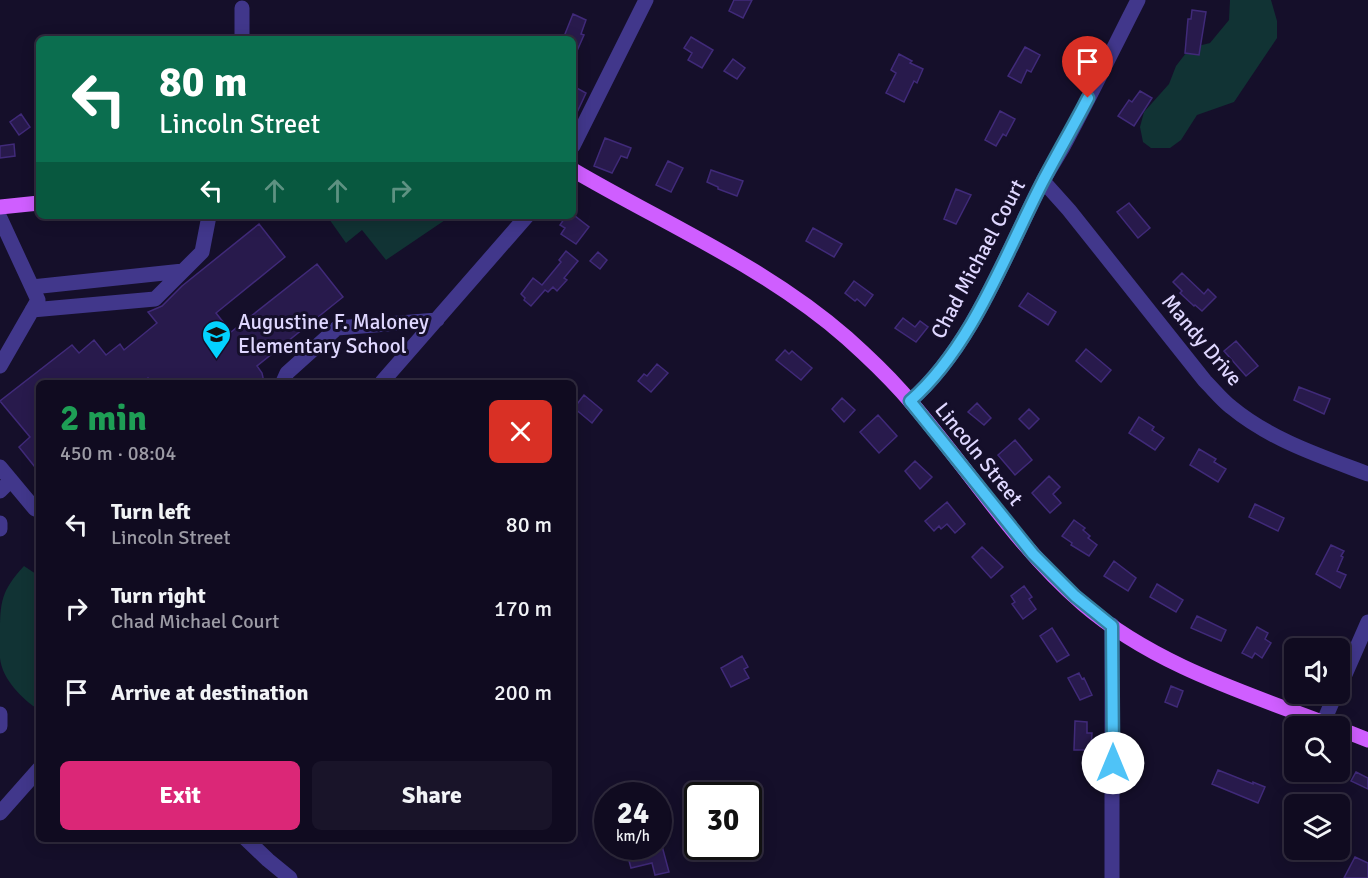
<!DOCTYPE html>
<meta charset="utf-8">
<style>
body{margin:0;font-family:Signika,sans-serif;background:#191429;color:#f1f3f6;height:100vh;display:flex;flex-direction:column;font-size:22px;white-space:nowrap}
*{box-sizing:border-box;margin:0}
p{font-size:20px;color:#9c9ba5}
.icon{flex:none;width:33px;height:33px;fill:none;stroke:currentColor;stroke-width:2;stroke-linecap:round;stroke-linejoin:round}
.map{position:relative;flex:1;overflow:hidden}
.drawer{position:absolute;left:36px;top:380px;width:540px;height:462px;display:flex;flex-direction:column;background:#100b20;border-radius:9px;box-shadow:0 3px 15px #0003,0 0 0 2px #302b3e}
.drawer>*{flex:none}
.guide{position:absolute;left:36px;top:36px;width:540px;height:183px;border-radius:9px;box-shadow:0 3px 15px #0003,0 0 0 2px #302b3e;background:#0b6e4f;color:#fff;overflow:hidden}
.buttons{position:absolute;left:1284px;top:638px;display:grid;gap:12px}
.buttons a{display:grid;place-items:center;width:66px;height:66px;border-radius:9px;background:#100b20;box-shadow:0 3px 15px #0003,0 0 0 2px #302b3e;font-size:30px}
.speed{position:absolute;left:594px;top:782px;display:flex;gap:12px;font-size:30px;font-weight:700;text-align:center}
.speed>*{display:grid;place-content:center;width:78px;height:78px;border-radius:50%;background:#100b20;box-shadow:0 3px 15px #0003,0 0 0 2px #302b3e;line-height:1}
.speed small{font-size:15px;font-weight:400}
.speed .limit{border:3px solid #111;border-radius:9px;background:#fff;color:#111}
.pin{position:absolute;display:grid;place-items:center;width:51px;height:51px;color:#fff;margin:-62px -26px;border-radius:50% 50% 50% 0;rotate:-45deg;box-shadow:0 0 6px #0007}
.pin .icon{rotate:45deg}
.me{position:absolute;width:66px;margin:-33px;rotate:0deg;stroke-linejoin:round;filter:drop-shadow(0 0 4px #0008)}
.turn{display:flex;align-items:center;gap:21px;height:126px;padding:0 24px;font-size:27px}
.turn .icon{width:78px;height:78px;stroke-width:2.5}
.turn b{display:block;font-size:42px;line-height:51px}
.lanes{display:flex;align-items:center;height:57px;padding:0 24px;background:#0003;justify-content:center;gap:30px;direction:ltr}
.lanes .off{opacity:.35}
.round{display:grid;place-items:center;flex:none;width:63px;height:63px;border-radius:9px;background:#191429}
.summary{display:flex;align-items:center;justify-content:space-between;height:102px;padding:0 24px}
h1{font-size:36px;font-weight:700;line-height:45px;color:#1e9e55}
.action{display:flex;gap:12px;margin-top:auto;padding:12px 24px}
.action a{flex:1;height:69px;border-radius:9px;background:#db2777;color:#fff;font-size:24px;font-weight:700;line-height:69px;text-align:center}
.action a+a{background:#191429;color:#f1f3f6}
ul{padding:0;list-style:none}
li{display:flex;align-items:center;gap:18px;height:84px;padding:0 24px}
li div{flex:1}
li b{display:block;font-size:22px}
li em{font-style:normal}
.map>svg:first-child{display:block}
.green{fill:#113334}
.building{fill:#281a4c;stroke:#402a79;stroke-width:1.5}
.lines{fill:none;stroke-linecap:round;stroke-linejoin:round}
.minor{stroke:#41378b;stroke-width:15}
.major{stroke:#cf5eff;stroke-width:15}
.route-casing{stroke:#337fa1;stroke-width:15}
.route{stroke:#4fc3f7;stroke-width:10}
.labels{text-anchor:middle;dominant-baseline:central;stroke-width:6;stroke-linejoin:round;paint-order:stroke}
.street-label{font-size:21px;fill:#dfd7ff;stroke:#150f2a}
.poi-label{font-size:21px;fill:#dfd7ff;stroke:#150f2a;text-anchor:start}
</style>
<div class="map">
<svg width="1368" height="878" viewBox="0 0 1368 878">
<rect width="100%" height="100%" fill="#150f2a"/>
<!-- green -->
<path class="green" d="M 1230,0 L 1271,0 L 1277,21 L 1277,38 L 1234,102 L 1197,115 L 1181,140 L 1170,148 L 1151,148 L 1143,142 L 1140,127 L 1144,112 L 1169,84 L 1176,66 L 1186,53 L 1194,47 L 1210,43 L 1229,20 Z
M 327,216 L 451,216 L 386,260 L 362,230 L 346,243 Z
M 24,566 L 39,576 L 39,710 C 22,699 2,679 0,658 C 0,651 0,642 0,635 C 0,602 1,591 24,566 Z"/>
<!-- building -->
<path class="building" d="M 734,0 L 752,0 L 743,18 L 729,11 Z
M 1192,10 L 1206,12 L 1199,55 L 1185,53 L 1188,19 L 1191,19 Z
M 573,14 L 586,20 L 581,34 L 584,35 L 573,60 L 573,39 L 563,39 Z
M 691,37 L 713,50 L 702,68 L 688,60 L 692,53 L 684,48 Z
M 1025,47 L 1040,55 L 1031,72 L 1027,70 L 1021,83 L 1008,76 Z
M 899,54 L 912,61 L 910,63 L 923,69 L 917,83 L 914,81 L 904,102 L 886,93 L 896,73 L 891,70 Z
M 733,59 L 745,68 L 737,79 L 724,71 Z
M 573,86 L 586,93 L 573,121 Z
M 1140,91 L 1152,98 L 1134,126 L 1118,116 L 1129,100 L 1132,102 Z
M 1000,111 L 1015,119 L 1006,136 L 1003,134 L 996,146 L 985,140 Z
M 21,114 L 30,127 L 19,135 L 10,122 Z
M 605,138 L 631,148 L 627,158 L 621,156 L 612,173 L 594,166 Z
M 14,144 L 15,156 L 0,158 L 0,146 Z
M 668,161 L 683,168 L 671,192 L 656,185 Z
M 711,170 L 743,181 L 737,196 L 718,189 L 718,187 L 707,182 Z
M 956,189 L 971,195 L 956,224 L 944,219 Z
M 1129,203 L 1150,228 L 1138,238 L 1117,212 Z
M 566,216 L 575,216 L 589,227 L 576,244 L 561,234 L 565,228 L 560,225 Z
M 259,224 L 285,257 L 216,313 L 231,332 L 317,264 L 343,297 L 257,366 L 262,373 L 264,382 L 152,382 L 148,378 L 142,382 L 39,382 L 39,472 L 19,447 L 30,437 L 0,401 L 72,345 L 79,353 L 94,340 L 106,355 L 120,344 L 124,350 L 157,323 L 148,312 L 162,306 L 182,286 Z
M 813,228 L 842,244 L 834,257 L 806,241 Z
M 566,251 L 578,261 L 564,278 L 567,280 L 557,291 L 553,287 L 548,292 L 545,290 L 531,306 L 524,300 L 525,298 L 521,294 L 533,278 L 542,285 L 561,262 L 559,260 Z
M 598,252 L 607,260 L 600,269 L 590,261 Z
M 1182,273 L 1204,294 L 1208,289 L 1216,297 L 1202,311 L 1195,305 L 1194,306 L 1180,293 L 1182,291 L 1173,282 Z
M 854,281 L 873,295 L 865,306 L 857,299 L 855,301 L 845,293 Z
M 1028,293 L 1056,312 L 1048,325 L 1019,306 Z
M 903,318 L 915,327 L 920,321 L 928,327 L 916,342 L 895,328 Z
M 1236,341 L 1258,366 L 1246,376 L 1224,351 Z
M 1086,349 L 1111,370 L 1101,382 L 1076,361 Z
M 785,350 L 789,354 L 792,351 L 812,368 L 801,380 L 776,360 Z
M 657,364 L 668,373 L 651,392 L 638,381 L 644,374 L 647,376 Z
M 1299,387 L 1330,399 L 1324,414 L 1294,400 Z
M 584,395 L 602,410 L 592,423 L 574,408 Z
M 842,398 L 855,410 L 844,422 L 832,409 Z
M 977,403 L 991,418 L 984,425 L 968,412 Z
M 1029,409 L 1039,419 L 1029,429 L 1019,419 Z
M 878,415 L 897,436 L 879,453 L 860,432 Z
M 1139,417 L 1154,427 L 1152,430 L 1164,438 L 1155,450 L 1129,433 Z
M 1015,440 L 1032,460 L 1015,475 L 998,455 Z
M 1199,449 L 1216,459 L 1214,462 L 1226,469 L 1218,482 L 1190,465 Z
M 915,461 L 932,477 L 920,489 L 905,471 Z
M 1049,476 L 1060,487 L 1053,494 L 1061,503 L 1050,513 L 1032,493 Z
M 947,502 L 965,524 L 955,533 L 947,524 L 941,529 L 939,526 L 934,531 L 925,521 Z
M 1255,504 L 1284,518 L 1278,531 L 1249,517 Z
M 1074,520 L 1085,528 L 1083,530 L 1090,536 L 1088,538 L 1097,545 L 1089,556 L 1071,545 L 1072,543 L 1062,536 Z
M 1331,545 L 1344,551 L 1341,556 L 1343,557 L 1337,571 L 1346,575 L 1340,588 L 1316,574 Z
M 982,547 L 1003,567 L 991,578 L 972,557 Z
M 1114,561 L 1136,578 L 1128,591 L 1104,576 Z
M 1157,584 L 1183,600 L 1176,612 L 1150,597 Z
M 1024,586 L 1032,597 L 1029,599 L 1036,609 L 1023,619 L 1012,604 L 1015,602 L 1011,596 Z
M 1197,616 L 1226,630 L 1221,641 L 1191,628 Z
M 1257,627 L 1268,633 L 1265,639 L 1271,643 L 1262,658 L 1255,653 L 1252,658 L 1242,653 Z
M 1052,628 L 1069,655 L 1057,662 L 1040,636 Z
M 1294,651 L 1294,678 L 1284,674 Z
M 742,656 L 748,667 L 744,669 L 749,678 L 731,687 L 721,668 Z
M 1079,673 L 1082,679 L 1084,678 L 1092,695 L 1080,700 L 1068,678 Z
M 1171,686 L 1183,691 L 1177,707 L 1165,702 Z
M 1075,721 L 1087,722 L 1087,733 L 1092,733 L 1091,750 L 1074,750 Z
M 1218,770 L 1253,784 L 1253,782 L 1265,787 L 1258,803 L 1212,784 Z
M 1356,772 L 1368,778 L 1368,789 L 1351,781 Z
M 625,846 L 662,846 L 669,872 L 655,875 L 652,863 L 631,868 Z
M 1355,857 L 1368,863 L 1368,878 L 1344,878 Z"/>
<g class="lines">
<!-- minor -->
<path class="minor" d="M 242,8 L 242,39
M 573,146 L 646,0
M 1043,181 L 1069,210 L 1205,381 C 1214,390 1222,400 1231,407 C 1271,440 1320,456 1368,474
M 0,218 L 38,300 L 0,366
M 32,287 L 183,271
M 32,310 L 155,299 L 202,252 L 209,216
M 283,382 L 287,373 L 337,328 L 437,320
M 382,382 L 527,216
M 910,401 C 972,347 1005,255 1042,183 C 1048,171 1056,159 1063,147 C 1089,99 1113,49 1138,0
M 0,467 L 35,509 L 39,510
M 0,491 L 11,480
M 0,523 L 0,529
M 1112,625 L 1112,878
M 1340,686 L 1368,622
M 0,714 L 0,726
M 1323,723 L 1336,693
M 0,813 L 39,769
M 245,838 L 268,860 L 290,878"/>
<!-- major -->
<path class="major" d="M 573,170 C 665,224 766,267 847,338 C 866,355 885,373 902,392 C 964,461 1012,543 1083,604 C 1154,665 1246,693 1332,726
M 0,207 L 39,203
M 1340,729 L 1368,740"/>
</g>
<g class="lines">
<defs>
<path id="route" d="M 1088,98 C 1073,127 1057,154 1042,183 C 1005,255 972,347 910,401 L 1033,554 L 1075,596 L 1112,626 L 1113,763"/>
</defs>
<!-- route casing -->
<use href="#route" class="route-casing"/>
<!-- route -->
<use href="#route" class="route"/>
</g>
<!-- icons -->
<defs>
<symbol id="school-pin" viewBox="-11 -11 22 30"><path d="M0 17L-7.5 6A9.5 9.5 0 1 1 7.5 6Z" fill="#03d2ff" stroke="#150f2a"/><path d="M0-5L7-2L0 1L-7-2ZM-4 1L0 2.5L4 1V4Q0 6-4 4Z" fill="#111"/></symbol>
</defs>
<g fill-rule="evenodd">
<use href="#school-pin" x="200" y="318" width="33" height="45"/>
</g>
<g class="labels">
<!-- street labels -->
<g class="street-label">
<text transform="translate(978 259) rotate(-62)">Chad Michael Court</text>
<text transform="translate(1202 340) rotate(50)">Mandy Drive</text>
<text transform="translate(979 454) rotate(51)">Lincoln Street</text>
</g>
<!-- poi labels -->
<g class="poi-label">
<text x="238" y="322">Augustine F. Maloney<tspan x="238" dy="24">Elementary School</tspan></text>
</g>
</g>
</svg>
<div class="buttons">
<a><svg class="icon" aria-label="sound" viewBox="0 0 24 24"><path d="M4 9h4l5-4v14l-5-4H4zM17 9q2 3 0 6"/></svg></a>
<a><svg class="icon" aria-label="search" viewBox="0 0 24 24"><circle cx="10" cy="10" r="6"/><path d="M15 15l6 6"/></svg></a>
<a><svg class="icon" aria-label="layers" viewBox="0 0 24 24"><path d="M12 4l9 5-9 5-9-5zM3 14l9 5 9-5"/></svg></a>
</div>
<div class="speed"><div>24<small>km/h</small></div><div class="limit">30</div></div>
<div class="pin" style="left:1088px;top:98px;background:#d93025"><svg class="icon" aria-label="arrive" viewBox="0 0 24 24"><path d="M6 21V4h12l-3 4 3 4H6"/></svg></div>
<svg class="me" style="left:1113px;top:763px" viewBox="-20 -20 40 40"><circle r="19" fill="#fff"/><path d="M0-13L10 11 0 6-10 11z" fill="#4fc3f7"/></svg>
<div class="guide">
<div class="turn"><svg class="icon" aria-label="left" viewBox="0 0 24 24"><path d="M17 20v-9H6M10 6l-5 5 5 5"/></svg><div><b>80 m</b>Lincoln Street</div></div>
<div class="lanes"><svg class="icon" aria-label="left" viewBox="0 0 24 24"><path d="M17 20v-9H6M10 6l-5 5 5 5"/></svg><svg class="icon off" aria-label="ahead" viewBox="0 0 24 24"><path d="M12 20V5M6 11l6-6 6 6"/></svg><svg class="icon off" aria-label="ahead" viewBox="0 0 24 24"><path d="M12 20V5M6 11l6-6 6 6"/></svg><svg class="icon off" aria-label="right" viewBox="0 0 24 24"><path d="M7 20v-9h11M14 6l5 5-5 5"/></svg></div>
</div>
<section class="drawer">
<div class="summary"><div><h1>2 min</h1><p>450 m · 08:04</p></div><a class="round" style="background:#d93025;color:#fff"><svg class="icon" aria-label="close" viewBox="0 0 24 24"><path d="M6 6l12 12M18 6L6 18"/></svg></a></div>
<ul>
<li><svg class="icon" aria-label="left" viewBox="0 0 24 24"><path d="M17 20v-9H6M10 6l-5 5 5 5"/></svg><div><b>Turn left</b><p>Lincoln Street</p></div><em>80 m</em></li>
<li><svg class="icon" aria-label="right" viewBox="0 0 24 24"><path d="M7 20v-9h11M14 6l5 5-5 5"/></svg><div><b>Turn right</b><p>Chad Michael Court</p></div><em>170 m</em></li>
<li><svg class="icon" aria-label="arrive" viewBox="0 0 24 24"><path d="M6 21V4h12l-3 4 3 4H6"/></svg><div><b>Arrive at destination</b></div><em>200 m</em></li>
</ul>
<div class="action"><a>Exit</a><a>Share</a></div>
</section>
</div>
